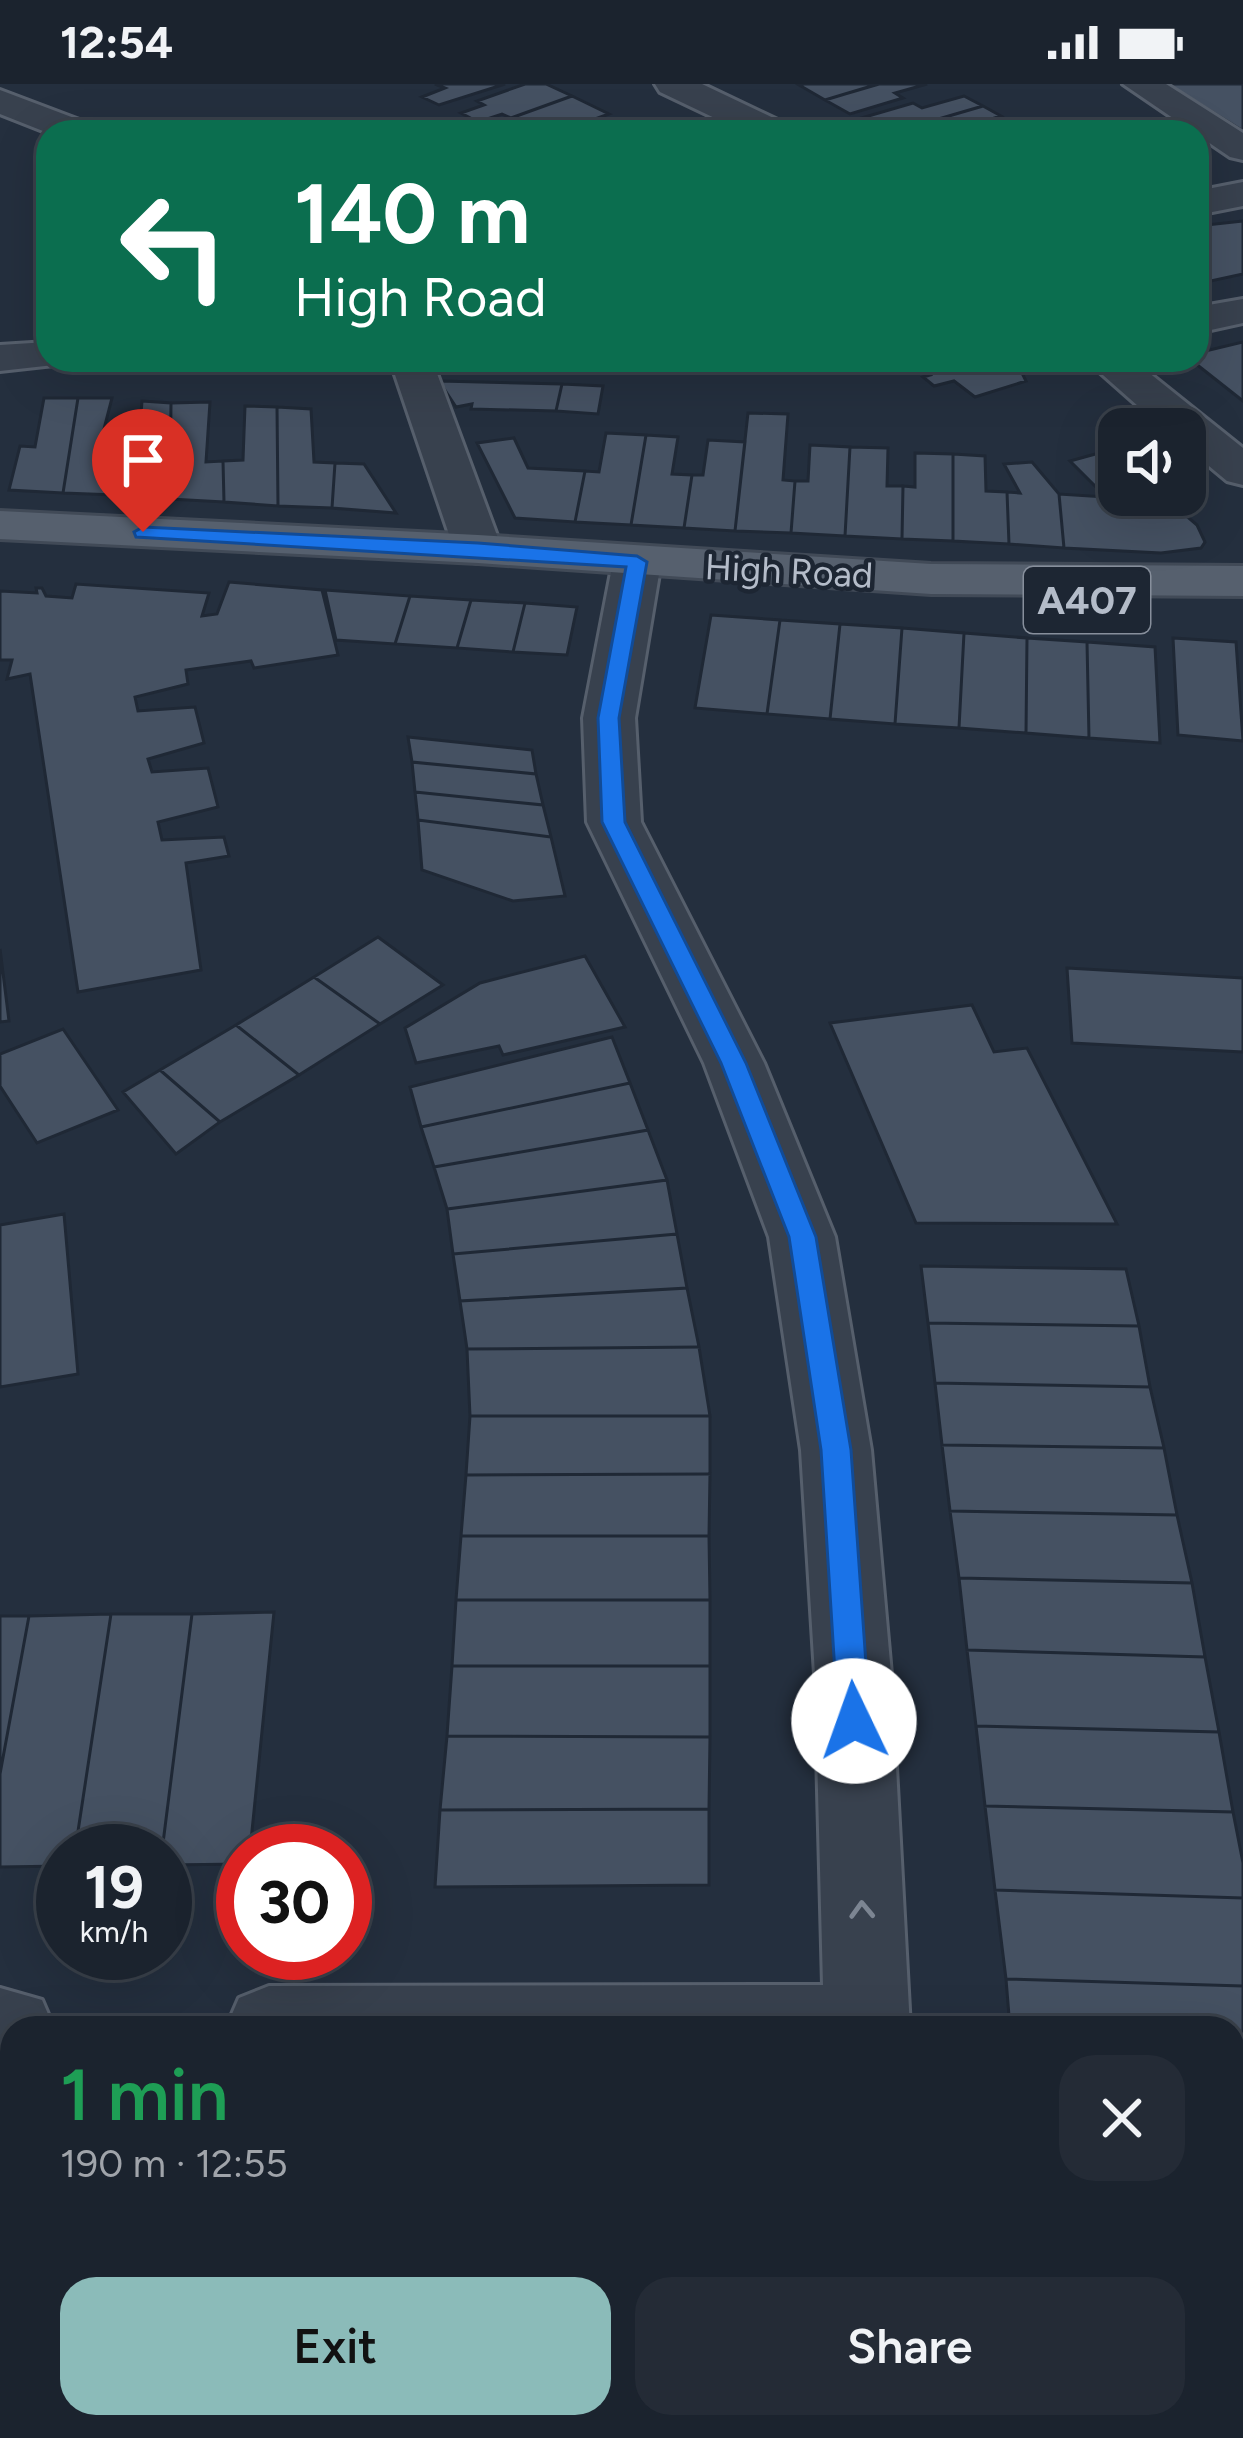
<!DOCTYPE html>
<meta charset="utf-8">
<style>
body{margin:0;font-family:Figtree,sans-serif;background:#242b36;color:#f1f3f6;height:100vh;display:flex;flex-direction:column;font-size:45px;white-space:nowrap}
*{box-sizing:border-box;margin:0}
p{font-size:39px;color:#a0a4aa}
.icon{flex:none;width:66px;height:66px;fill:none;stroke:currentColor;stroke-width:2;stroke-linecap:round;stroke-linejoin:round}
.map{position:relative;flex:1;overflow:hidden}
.sheet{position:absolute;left:0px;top:1932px;width:1245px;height:423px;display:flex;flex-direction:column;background:#1b232e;border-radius:36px 36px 0 0;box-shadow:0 12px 48px #0002,0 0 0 3px #39404a}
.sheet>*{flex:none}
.guide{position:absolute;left:36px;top:36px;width:1173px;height:252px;border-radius:36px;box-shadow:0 12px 48px #0002,0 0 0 3px #39404a;background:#0b6e4f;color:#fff;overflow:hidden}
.buttons{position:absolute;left:1098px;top:324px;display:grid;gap:24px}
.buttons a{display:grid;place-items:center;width:108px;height:108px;border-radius:24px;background:#1b232e;box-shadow:0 12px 48px #0002,0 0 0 3px #39404a;font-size:60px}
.speed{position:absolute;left:36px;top:1740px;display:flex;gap:24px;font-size:60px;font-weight:700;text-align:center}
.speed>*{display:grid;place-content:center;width:156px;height:156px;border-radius:50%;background:#1b232e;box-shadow:0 12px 48px #0002,0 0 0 3px #39404a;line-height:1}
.speed small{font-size:30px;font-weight:400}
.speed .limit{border:18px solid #d22;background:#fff;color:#111}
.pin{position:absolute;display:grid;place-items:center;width:102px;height:102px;color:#fff;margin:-123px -51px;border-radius:50% 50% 50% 0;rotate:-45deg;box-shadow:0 0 12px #0007}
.pin .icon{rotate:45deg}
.me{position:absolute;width:132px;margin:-66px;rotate:357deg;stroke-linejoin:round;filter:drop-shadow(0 0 9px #0008)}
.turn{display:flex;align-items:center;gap:42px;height:252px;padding:0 60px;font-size:54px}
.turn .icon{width:156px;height:156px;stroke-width:2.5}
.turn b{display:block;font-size:84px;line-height:102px}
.round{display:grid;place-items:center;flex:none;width:126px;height:126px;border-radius:36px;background:#242b36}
.headline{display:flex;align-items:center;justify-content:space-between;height:204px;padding:0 60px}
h1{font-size:72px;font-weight:600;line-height:90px;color:#1e9e55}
.cta{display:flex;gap:24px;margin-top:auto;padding:24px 60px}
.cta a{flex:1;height:138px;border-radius:36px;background:#8bbbb9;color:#111;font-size:48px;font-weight:600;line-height:138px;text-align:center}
.cta a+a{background:#242b36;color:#f1f3f6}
.status{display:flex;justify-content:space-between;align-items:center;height:84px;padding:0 60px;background:#1b232e;direction:ltr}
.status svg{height:33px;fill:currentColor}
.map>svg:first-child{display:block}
.building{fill:#455162;stroke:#1f2835;stroke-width:3}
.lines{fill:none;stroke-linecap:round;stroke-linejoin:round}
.minor-casing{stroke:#565f6c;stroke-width:6}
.major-casing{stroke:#414a57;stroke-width:6}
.minor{fill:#38414e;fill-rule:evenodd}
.major{fill:#56606e;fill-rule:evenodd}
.oneway{stroke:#7c8592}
.route{fill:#1a73e8;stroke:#114b97;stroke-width:3}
.labels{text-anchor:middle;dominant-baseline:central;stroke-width:9;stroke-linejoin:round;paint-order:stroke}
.far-street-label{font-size:36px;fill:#b4bcc9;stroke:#1d2633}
.shield{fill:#1d2633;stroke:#878f9c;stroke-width:3}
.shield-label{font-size:39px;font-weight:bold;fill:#b4bcc9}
</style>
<div class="status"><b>12:54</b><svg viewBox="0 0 49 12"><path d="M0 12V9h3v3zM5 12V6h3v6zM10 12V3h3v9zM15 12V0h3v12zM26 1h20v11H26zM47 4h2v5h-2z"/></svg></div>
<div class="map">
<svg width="1243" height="2354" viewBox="0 0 1243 2354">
<rect width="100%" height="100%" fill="#242f3e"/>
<!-- building -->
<path class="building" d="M 435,0 L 505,0 L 439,21 L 422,13 L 445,4 Z
M 525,0 L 546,0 L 572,12 L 511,34 L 502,30 L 478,38 L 461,29 L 484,21 L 477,17 Z
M 804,0 L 879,0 L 825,16 L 799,1 Z
M 878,0 L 927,0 L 895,9 L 903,14 L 850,30 L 825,16 Z
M 1167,0 L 1243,0 L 1243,47 Z
M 572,12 L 609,30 L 559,48 L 504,48 L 524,41 L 511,34 Z
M 964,12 L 983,22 L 894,48 L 880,48 L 858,35 L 913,19 L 922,24 Z
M 983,22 L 1001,32 L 959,45 L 965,48 L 894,48 Z
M 618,36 L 638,48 L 578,48 Z
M 1243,137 L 1243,190 L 1197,200 L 1197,142 Z
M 1243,258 L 1243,317 L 1191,276 L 1197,276 L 1197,269 Z
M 988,276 L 1001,286 L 1021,287 L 1026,297 L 975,313 L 954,297 L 934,302 L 923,293 L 930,291 L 913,277 Z
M 439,297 L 562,300 L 556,327 L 471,325 L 472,320 L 456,323 Z
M 562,300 L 603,302 L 598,330 L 556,327 Z
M 44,314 L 78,314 L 63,409 L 9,406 L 20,362 L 35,363 Z
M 78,314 L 112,314 L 98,368 L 121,369 L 116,411 L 63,409 Z
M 142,317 L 171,319 L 170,415 L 116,411 L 121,369 L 138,369 Z
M 210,318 L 206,378 L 223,377 L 224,418 L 170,415 L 171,319 Z
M 245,322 L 277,323 L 278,422 L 224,418 L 223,377 L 243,376 Z
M 277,323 L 311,325 L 314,378 L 335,379 L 332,424 L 278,422 Z
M 748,329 L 788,330 L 783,396 L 795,397 L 791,449 L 735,447 Z
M 606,349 L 646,351 L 631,441 L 575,438 L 585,387 L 599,388 Z
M 646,351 L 678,353 L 672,390 L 692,391 L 684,444 L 631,441 Z
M 514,354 L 528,384 L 585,387 L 575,438 L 515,434 L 477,359 Z
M 708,356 L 745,358 L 735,447 L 684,444 L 692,391 L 703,391 Z
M 810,361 L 850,363 L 845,452 L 791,449 L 795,397 L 808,397 Z
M 850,363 L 888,364 L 887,402 L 903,402 L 902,455 L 845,452 Z
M 1110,366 L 1119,373 L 1119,411 L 1162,411 L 1197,441 L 1205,458 L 1201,464 L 1161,469 L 1064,464 L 1059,410 L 1106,413 L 1070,377 Z
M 915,369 L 953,370 L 953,457 L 902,455 L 903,402 L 915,403 Z
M 953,370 L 985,372 L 986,407 L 1007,408 L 1009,460 L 953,457 Z
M 1032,378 L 1059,410 L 1064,464 L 1009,460 L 1007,408 L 1020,409 L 1004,380 Z
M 335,379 L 364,380 L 396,429 L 332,424 Z
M 229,498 L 322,506 L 338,571 L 254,584 L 251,577 L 186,586 L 188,600 L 135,613 L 138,627 L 195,623 L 204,659 L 148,675 L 152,688 L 208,684 L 218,723 L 158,738 L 162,756 L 224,753 L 229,772 L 186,779 L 201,886 L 78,908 L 30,590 L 7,595 L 12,576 L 0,576 L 0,507 L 37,509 L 36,504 L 42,504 L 46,512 L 72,514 L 76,500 L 209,509 L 202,532 L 217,530 Z
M 325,506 L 410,512 L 395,560 L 336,556 Z
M 410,512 L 471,516 L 457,564 L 395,560 Z
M 471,516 L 525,519 L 513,568 L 457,564 Z
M 525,519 L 577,523 L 567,571 L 513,568 Z
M 711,531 L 780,536 L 767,630 L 695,624 Z
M 780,536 L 840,540 L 830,635 L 767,630 Z
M 840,540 L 902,544 L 895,640 L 830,635 Z
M 902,544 L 964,549 L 959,644 L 895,640 Z
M 964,549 L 1027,554 L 1026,649 L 959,644 Z
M 1027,554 L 1087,558 L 1089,654 L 1026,649 Z
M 1173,554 L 1236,558 L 1243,657 L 1178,651 Z
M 1087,558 L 1155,563 L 1160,659 L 1089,654 Z
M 408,653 L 532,666 L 536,690 L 412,678 Z
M 412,678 L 536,690 L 543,721 L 415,708 Z
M 415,708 L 543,721 L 551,753 L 418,736 Z
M 418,736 L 551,753 L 565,812 L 513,817 L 422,786 Z
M 378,853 L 443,901 L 380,940 L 314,893 Z
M 0,865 L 9,937 L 0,938 Z
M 585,872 L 625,943 L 503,971 L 499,962 L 416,979 L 405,944 L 480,899 Z
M 1067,884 L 1243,894 L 1243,968 L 1072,959 Z
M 314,893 L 380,940 L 299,991 L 236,941 Z
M 972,921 L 994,968 L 1027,964 L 1117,1140 L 916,1139 L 830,939 Z
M 236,941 L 299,991 L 220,1038 L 160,986 Z
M 63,945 L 118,1026 L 37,1059 L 0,1002 L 0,970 Z
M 612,953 L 630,999 L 421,1043 L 410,1003 Z
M 160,986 L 220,1038 L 176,1070 L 123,1008 Z
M 630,999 L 648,1046 L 434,1083 L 421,1043 Z
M 648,1046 L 667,1096 L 447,1125 L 434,1083 Z
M 667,1096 L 677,1150 L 453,1170 L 447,1125 Z
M 64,1130 L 78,1290 L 0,1303 L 0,1141 Z
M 677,1150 L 687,1204 L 460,1217 L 453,1170 Z
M 921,1182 L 1126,1185 L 1139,1242 L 928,1239 Z
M 687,1204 L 699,1263 L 467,1265 L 460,1217 Z
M 928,1239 L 1139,1242 L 1150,1303 L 935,1299 Z
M 699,1263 L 710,1332 L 470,1332 L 467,1265 Z
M 935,1299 L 1150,1303 L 1164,1364 L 942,1361 Z
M 470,1332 L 710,1332 L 710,1390 L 466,1391 Z
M 942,1361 L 1164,1364 L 1177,1431 L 950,1427 Z
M 710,1390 L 709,1452 L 461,1452 L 466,1391 Z
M 950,1427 L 1177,1431 L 1192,1499 L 959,1494 Z
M 461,1452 L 709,1452 L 710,1516 L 456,1516 Z
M 959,1494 L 1192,1499 L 1205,1573 L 967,1566 Z
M 456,1516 L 710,1516 L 710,1582 L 452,1582 Z
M 274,1528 L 250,1767 L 243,1767 L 243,1780 L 165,1781 L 162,1767 L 192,1530 Z
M 111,1530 L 75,1767 L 63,1767 L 63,1782 L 0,1783 L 0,1690 L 29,1532 Z
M 111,1530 L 192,1530 L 162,1767 L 75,1767 Z
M 0,1532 L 29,1532 L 0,1690 Z
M 967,1566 L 1205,1573 L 1219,1648 L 976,1642 Z
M 452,1582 L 710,1582 L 710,1653 L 447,1652 Z
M 976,1642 L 1219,1648 L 1233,1728 L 985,1722 Z
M 447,1652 L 710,1653 L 709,1725 L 440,1726 Z
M 985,1722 L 1233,1728 L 1243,1779 L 1243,1814 L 995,1806 Z
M 709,1725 L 709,1801 L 435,1803 L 440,1726 Z
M 995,1806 L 1243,1814 L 1243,1902 L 1006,1895 Z
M 1006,1895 L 1243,1902 L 1243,1995 L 1233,1995 L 1233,1944 L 1010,1944 Z
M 1233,1995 L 1243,1995 L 1243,2095 L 1233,2095 Z
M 1233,2095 L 1243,2095 L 1243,2200 L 1233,2199 Z
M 12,2099 L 12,2343 L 63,2343 L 62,2354 L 0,2354 L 0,2100 Z
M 1233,2199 L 1243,2200 L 1243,2312 L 1233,2312 Z
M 1233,2312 L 1243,2312 L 1243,2354 L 1048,2354 L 1047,2343 L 1233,2343 Z
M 63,2343 L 175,2343 L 173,2354 L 62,2354 Z
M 413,2343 L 766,2343 L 767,2354 L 412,2354 Z"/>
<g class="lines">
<defs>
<path id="minor" d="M 655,0 L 702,0 L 786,40 L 791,48 L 744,48 L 660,8 Z
M 1123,0 L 1166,0 L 1243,49 L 1243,76 L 1230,73 Z
M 0,6 L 90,40 L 95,48 L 48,49 L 0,30 Z
M 1243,98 L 1243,122 L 1197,131 L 1197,107 Z
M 1243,215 L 1243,239 L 1197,249 L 1197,223 Z
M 48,258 L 48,276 L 66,276 L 63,280 L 0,287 L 0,261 Z
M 390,276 L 432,276 L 502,465 L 495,475 L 478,479 L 461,475 L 454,465 Z
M 1086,276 L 1133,276 L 1243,364 L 1243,401 L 1227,397 L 1185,362 L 1185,345 L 1164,345 Z
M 637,464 L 654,468 L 661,478 L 635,634 L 641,738 L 764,979 L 835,1153 L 871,1366 L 891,1590 L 910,1944 L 226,1944 L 239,1914 L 269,1902 L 823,1901 L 815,1590 L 801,1366 L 769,1153 L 704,979 L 587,738 L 583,634 L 613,478 L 620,468 Z
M 0,1904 L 42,1916 L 54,1944 L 12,1944 L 12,1988 L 0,1988 Z
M 843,2343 L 939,2343 L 939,2354 L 843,2354 Z"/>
<path id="major" d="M 0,427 L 478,451 L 931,480 L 1243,482 L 1243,512 L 931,510 L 478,479 L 0,455 Z"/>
</defs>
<!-- minor casing -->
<use href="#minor" class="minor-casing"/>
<!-- major casing -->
<use href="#major" class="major-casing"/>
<!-- minor -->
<use href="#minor" class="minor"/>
<!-- major -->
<use href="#major" class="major"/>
</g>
<!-- one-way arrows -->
<defs><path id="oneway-chevron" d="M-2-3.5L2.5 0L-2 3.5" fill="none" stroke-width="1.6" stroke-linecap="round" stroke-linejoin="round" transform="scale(3)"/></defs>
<use class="oneway" href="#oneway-chevron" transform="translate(862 1826) rotate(-92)"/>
<!-- route -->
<path class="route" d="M 143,443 L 478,459 L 637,472 L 647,478 L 619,634 L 625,738 L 746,979 L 816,1153 L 851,1366 L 870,1637 L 866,1648 L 854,1652 L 843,1648 L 838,1637 L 821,1366 L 789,1153 L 721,979 L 602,738 L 598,634 L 626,483 L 136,453 L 134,448 Z"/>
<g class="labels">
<!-- far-street labels -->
<g class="far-street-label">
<text transform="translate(789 487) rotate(3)">High Road</text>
</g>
<!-- shield labels -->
<rect class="shield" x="1024" y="483" width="126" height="66" rx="9"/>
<g class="shield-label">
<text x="1087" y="516">A407</text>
</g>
</g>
</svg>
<div class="buttons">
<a><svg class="icon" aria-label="sound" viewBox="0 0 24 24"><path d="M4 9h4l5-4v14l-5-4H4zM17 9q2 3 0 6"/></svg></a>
</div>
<div class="speed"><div>19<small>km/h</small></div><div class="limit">30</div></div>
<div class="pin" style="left:143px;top:448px;background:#d93025"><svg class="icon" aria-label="arrive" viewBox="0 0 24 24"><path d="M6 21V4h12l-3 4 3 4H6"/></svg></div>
<svg class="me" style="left:854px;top:1637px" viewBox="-20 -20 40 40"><circle r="19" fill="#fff"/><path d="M0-13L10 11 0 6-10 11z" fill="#1a73e8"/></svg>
<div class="guide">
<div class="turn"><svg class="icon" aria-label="left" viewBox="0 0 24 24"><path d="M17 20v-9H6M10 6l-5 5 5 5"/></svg><div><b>140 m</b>High Road</div></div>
</div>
<section class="sheet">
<div class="headline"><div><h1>1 min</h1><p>190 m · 12:55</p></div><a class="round"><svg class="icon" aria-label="close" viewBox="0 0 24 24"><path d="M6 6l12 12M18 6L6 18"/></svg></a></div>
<div class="cta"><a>Exit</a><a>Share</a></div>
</section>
</div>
